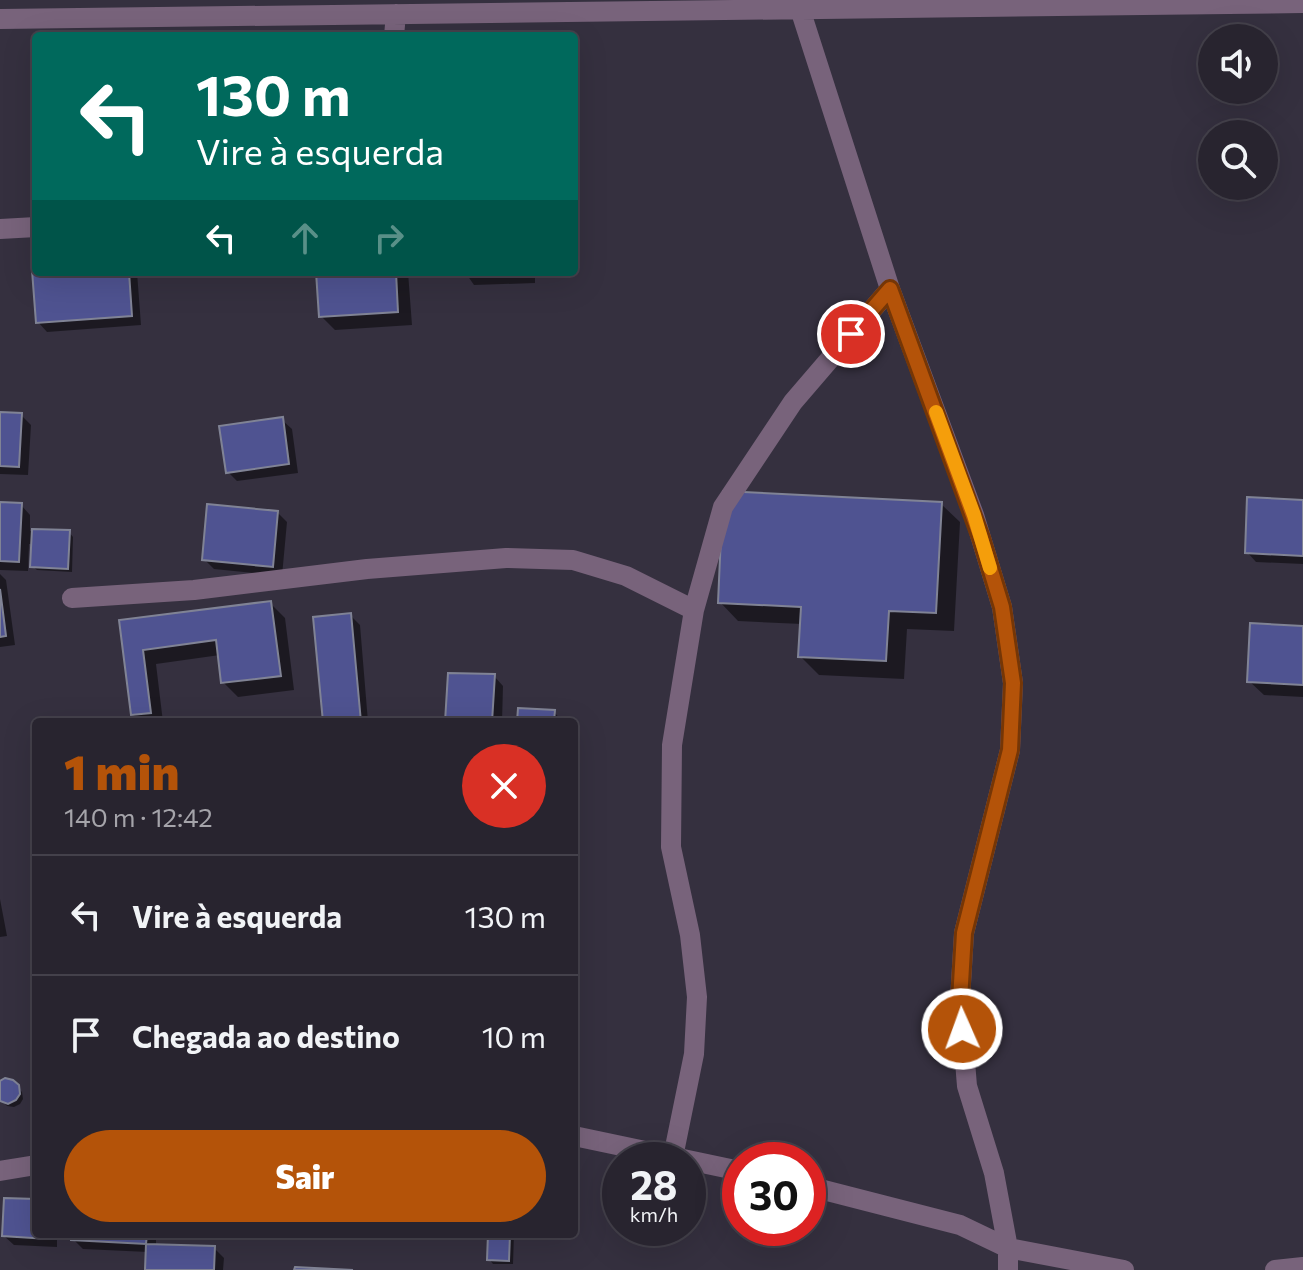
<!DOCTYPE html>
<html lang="pt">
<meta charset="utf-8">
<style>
body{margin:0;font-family:Commissioner,sans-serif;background:#34303b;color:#f1f3f6;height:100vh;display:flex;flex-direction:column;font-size:30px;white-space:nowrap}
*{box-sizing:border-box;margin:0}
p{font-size:26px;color:#a5a4aa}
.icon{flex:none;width:44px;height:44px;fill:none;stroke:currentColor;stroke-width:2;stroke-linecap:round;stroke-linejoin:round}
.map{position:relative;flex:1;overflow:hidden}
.panel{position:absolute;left:32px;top:718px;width:546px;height:520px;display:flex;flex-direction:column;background:#28242f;border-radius:8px;box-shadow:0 8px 32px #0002,0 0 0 2px #44414b}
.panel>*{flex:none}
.top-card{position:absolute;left:32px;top:32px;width:546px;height:244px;border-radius:8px;box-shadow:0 8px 32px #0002,0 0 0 2px #44414b;background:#00695c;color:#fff;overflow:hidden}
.buttons{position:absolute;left:1198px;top:24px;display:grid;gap:16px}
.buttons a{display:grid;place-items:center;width:80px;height:80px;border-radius:50%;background:#28242f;box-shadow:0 8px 32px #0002,0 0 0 2px #44414b;font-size:40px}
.speed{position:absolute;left:602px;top:1142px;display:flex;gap:16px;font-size:40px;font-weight:700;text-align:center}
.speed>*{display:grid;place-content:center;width:104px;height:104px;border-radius:50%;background:#28242f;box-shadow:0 8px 32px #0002,0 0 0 2px #44414b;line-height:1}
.speed small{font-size:20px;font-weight:400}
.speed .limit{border:12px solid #d22;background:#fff;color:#111}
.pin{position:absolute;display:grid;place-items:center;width:68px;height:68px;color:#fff;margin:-34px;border:4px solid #fff;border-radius:50%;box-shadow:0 2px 8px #0007}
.me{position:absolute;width:88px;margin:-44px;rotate:358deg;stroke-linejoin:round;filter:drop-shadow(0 0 6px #0008)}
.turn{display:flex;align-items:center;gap:28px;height:168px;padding:0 32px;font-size:36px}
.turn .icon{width:104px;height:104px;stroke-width:2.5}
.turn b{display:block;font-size:56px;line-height:68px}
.lanes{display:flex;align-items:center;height:76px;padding:0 32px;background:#0003;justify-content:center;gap:40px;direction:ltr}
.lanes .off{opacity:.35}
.round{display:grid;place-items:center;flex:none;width:84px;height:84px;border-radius:42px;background:#34303b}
.overview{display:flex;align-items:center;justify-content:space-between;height:136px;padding:0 32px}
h1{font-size:48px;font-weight:800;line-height:60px;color:#b45309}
.primary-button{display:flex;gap:16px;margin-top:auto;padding:16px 32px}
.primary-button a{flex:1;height:92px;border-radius:48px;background:#b45309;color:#fff;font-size:32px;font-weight:800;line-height:92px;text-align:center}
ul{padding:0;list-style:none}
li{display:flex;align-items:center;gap:24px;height:120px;padding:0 32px;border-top:2px solid #44414b}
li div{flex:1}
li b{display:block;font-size:30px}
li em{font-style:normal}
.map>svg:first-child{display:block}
.shadow{fill:#0007}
.building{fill:#4f5391;stroke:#808395;stroke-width:2}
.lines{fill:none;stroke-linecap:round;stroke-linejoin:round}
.street{stroke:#78637b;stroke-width:20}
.route-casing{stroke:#753606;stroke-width:20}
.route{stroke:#b45309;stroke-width:14}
.slow{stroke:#f59e0b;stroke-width:14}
</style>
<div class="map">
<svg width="1303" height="1270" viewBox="0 0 1303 1270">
<rect width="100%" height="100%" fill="#35303f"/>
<!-- shadow -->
<path class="shadow" d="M 36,258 L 36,272 L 137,272 L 141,325 L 47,332 L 38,322 L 33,259 Z
M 318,272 L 408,272 L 412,325 L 335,330 L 321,316 Z
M 465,272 L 535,272 L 535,283 L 474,285 Z
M 0,414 L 21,415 L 31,425 L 28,475 L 0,474 Z
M 282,420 L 292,429 L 298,473 L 237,481 L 228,472 Z
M 1303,502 L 1303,564 L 1256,562 L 1247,552 Z
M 0,504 L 21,505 L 30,515 L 30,531 L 69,532 L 73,537 L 72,572 L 37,570 L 32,566 L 33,544 L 29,544 L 28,571 L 0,570 Z
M 941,504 L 960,522 L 954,631 L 907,629 L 904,679 L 819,675 L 800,656 L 802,624 L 738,621 L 720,602 Z
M 278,513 L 287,522 L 282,576 L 214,569 L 204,559 Z
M 0,574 L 6,580 L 15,645 L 0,647 Z
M 270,603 L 285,618 L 294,690 L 238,697 L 223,682 L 220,655 L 156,664 L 163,722 L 140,722 L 132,714 L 121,622 Z
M 350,615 L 360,625 L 368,722 L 325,722 Z
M 1303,628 L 1303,697 L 1264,695 L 1249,681 Z
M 494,676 L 503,686 L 502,722 L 447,722 Z
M 554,712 L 563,722 L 519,722 Z
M 574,822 L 579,827 L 577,877 L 574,877 Z
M 0,899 L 7,936 L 0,937 Z
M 12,1082 L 22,1092 L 23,1099 L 20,1104 L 14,1107 L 7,1106 L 0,1098 L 0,1083 Z
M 36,1201 L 36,1234 L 57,1234 L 57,1247 L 14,1245 L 4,1236 Z
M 73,1234 L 156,1234 L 156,1246 L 214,1248 L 224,1258 L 223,1270 L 147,1270 L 148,1252 L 83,1249 L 73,1239 Z
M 176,1234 L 232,1234 L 232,1237 Z
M 490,1234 L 514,1234 L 513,1264 L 493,1264 L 489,1259 Z"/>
<!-- building -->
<path class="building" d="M 36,256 L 36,272 L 129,272 L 132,316 L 36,323 L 31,257 Z
M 316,272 L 396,272 L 398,312 L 319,317 Z
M 463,272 L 526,272 L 526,274 L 463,276 Z
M 0,412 L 22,413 L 19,467 L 0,466 Z
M 283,417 L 289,464 L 226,473 L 219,426 Z
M 723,491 L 942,502 L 936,613 L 889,611 L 886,661 L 798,657 L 801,607 L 718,603 Z
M 1247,497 L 1303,500 L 1303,556 L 1245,553 Z
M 0,502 L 22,503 L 19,562 L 0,561 Z
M 207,504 L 278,511 L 273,567 L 202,560 Z
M 32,529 L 70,530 L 68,569 L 30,567 Z
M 0,589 L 6,636 L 0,637 Z
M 271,601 L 281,676 L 221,683 L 216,640 L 143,650 L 151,713 L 131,715 L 119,620 Z
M 351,613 L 361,722 L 323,722 L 313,617 Z
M 1250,623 L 1303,626 L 1303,685 L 1247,682 Z
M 448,673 L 495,674 L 492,722 L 445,722 Z
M 518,708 L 555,710 L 554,722 L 517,722 Z
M 5,1078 L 13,1080 L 19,1085 L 20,1094 L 16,1100 L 8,1104 L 0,1101 L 0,1081 Z
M 4,1198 L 36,1199 L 36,1234 L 48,1234 L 48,1239 L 2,1236 Z
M 71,1234 L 147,1234 L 146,1244 L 71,1240 Z
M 488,1234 L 510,1234 L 509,1261 L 487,1260 Z
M 146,1244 L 215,1246 L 214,1270 L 145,1270 Z
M 295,1267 L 353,1270 L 294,1270 Z"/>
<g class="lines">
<!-- street -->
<path class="street" d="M 800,9 L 890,289 L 974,515 L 1002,607 L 1013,683 L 1010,750 L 964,933 L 960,1000 L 967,1086 L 994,1173 L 1008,1248 L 1008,1270
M 0,19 L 1303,3
M 394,36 L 396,14
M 0,229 L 36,227
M 72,598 L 194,590 L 367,569 L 506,558 L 573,560 L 626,576 L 694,610
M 574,1136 L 740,1171
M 673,1157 L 694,1054 L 697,997 L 690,935 L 671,847 L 672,745 L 694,610 L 723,507 L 793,402 L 890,289
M 0,1171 L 36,1165
M 808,1186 L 960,1225 L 1008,1248 L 1124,1270
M 1275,1270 L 1303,1267"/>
</g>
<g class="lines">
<defs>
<path id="route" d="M 851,334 L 890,289 L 981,538 L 1002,607 L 1013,683 L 1010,750 L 964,933 L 960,1000 L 962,1029"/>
</defs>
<!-- route casing -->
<use href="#route" class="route-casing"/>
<!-- route -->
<use href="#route" class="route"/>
<!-- slow -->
<path class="slow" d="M 936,412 L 974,515 L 990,568"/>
</g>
</svg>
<div class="buttons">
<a><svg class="icon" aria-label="sound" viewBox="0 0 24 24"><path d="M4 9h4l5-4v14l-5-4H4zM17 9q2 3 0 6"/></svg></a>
<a><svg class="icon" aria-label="search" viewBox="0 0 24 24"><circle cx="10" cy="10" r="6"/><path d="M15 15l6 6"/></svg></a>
</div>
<div class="speed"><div>28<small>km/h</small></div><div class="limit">30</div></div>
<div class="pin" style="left:851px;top:334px;background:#d93025"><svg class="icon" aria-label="arrive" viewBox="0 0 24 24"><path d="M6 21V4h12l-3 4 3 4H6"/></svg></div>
<svg class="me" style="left:962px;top:1029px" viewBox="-20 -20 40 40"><circle r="17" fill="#b45309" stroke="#fff" stroke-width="3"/><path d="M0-11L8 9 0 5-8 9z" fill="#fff"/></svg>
<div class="top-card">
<div class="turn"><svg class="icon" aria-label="left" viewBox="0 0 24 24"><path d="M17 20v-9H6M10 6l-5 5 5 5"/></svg><div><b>130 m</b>Vire à esquerda</div></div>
<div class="lanes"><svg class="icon" aria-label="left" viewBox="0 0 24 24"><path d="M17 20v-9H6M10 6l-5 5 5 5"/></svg><svg class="icon off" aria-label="ahead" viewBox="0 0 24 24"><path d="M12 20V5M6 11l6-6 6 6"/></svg><svg class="icon off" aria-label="right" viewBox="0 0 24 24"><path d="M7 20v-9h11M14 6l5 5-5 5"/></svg></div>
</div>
<section class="panel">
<div class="overview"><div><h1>1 min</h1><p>140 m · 12:42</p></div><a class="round" style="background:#d93025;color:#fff"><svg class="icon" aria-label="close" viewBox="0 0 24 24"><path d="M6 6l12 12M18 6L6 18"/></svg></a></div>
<ul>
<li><svg class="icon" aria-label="left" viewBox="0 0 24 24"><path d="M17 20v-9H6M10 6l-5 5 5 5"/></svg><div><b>Vire à esquerda</b></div><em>130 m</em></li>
<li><svg class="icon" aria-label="arrive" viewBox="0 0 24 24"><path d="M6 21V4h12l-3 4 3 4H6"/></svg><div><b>Chegada ao destino</b></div><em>10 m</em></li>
</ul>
<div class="primary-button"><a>Sair</a></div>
</section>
</div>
